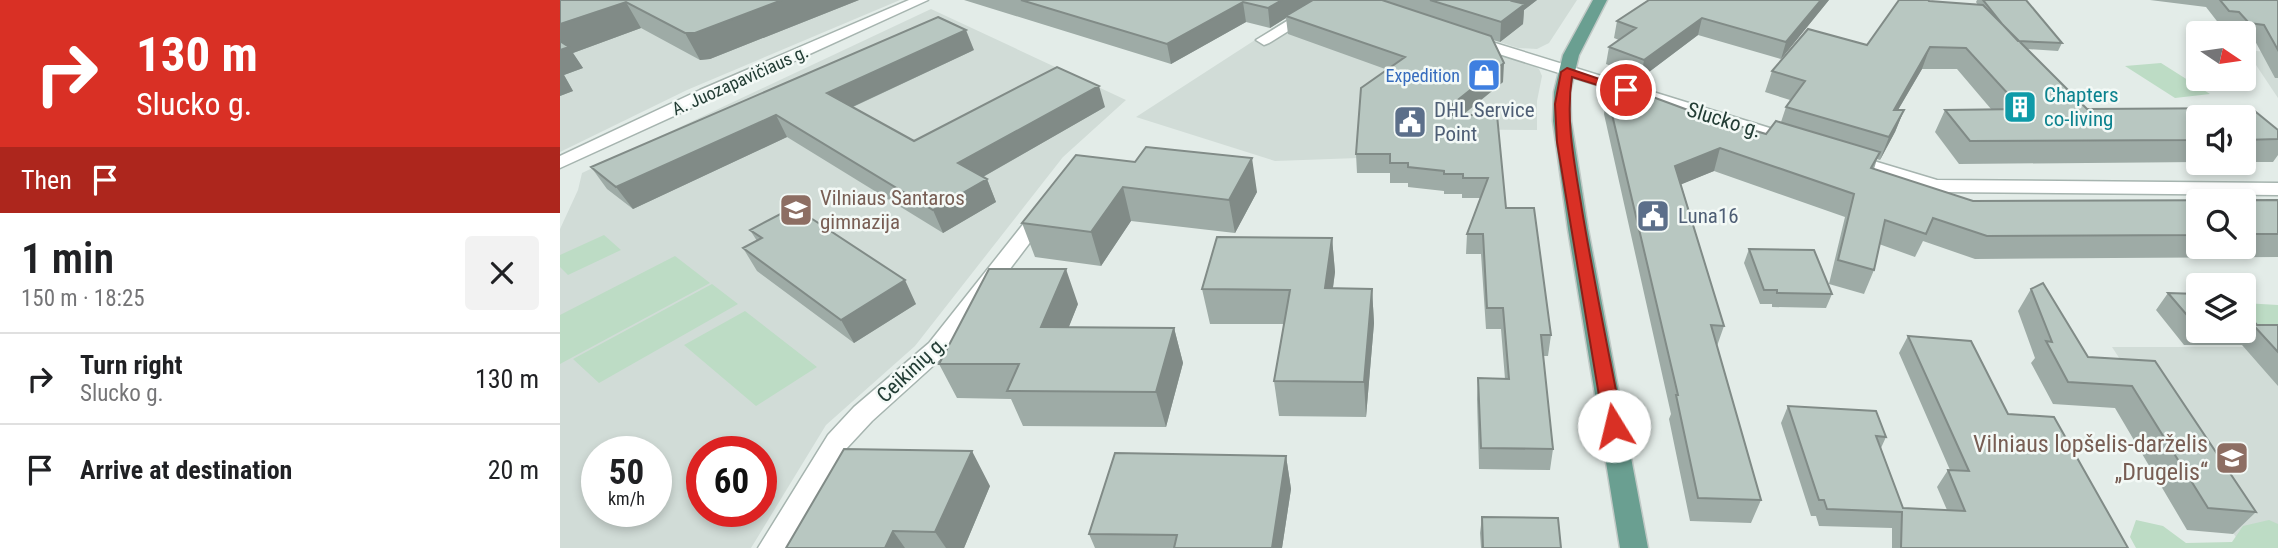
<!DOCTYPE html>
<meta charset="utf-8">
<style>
body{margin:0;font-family:"Roboto Condensed",sans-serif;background:#f2f2f2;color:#202124;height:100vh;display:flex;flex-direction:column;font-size:26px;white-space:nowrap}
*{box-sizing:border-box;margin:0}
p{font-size:23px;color:#757577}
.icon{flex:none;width:38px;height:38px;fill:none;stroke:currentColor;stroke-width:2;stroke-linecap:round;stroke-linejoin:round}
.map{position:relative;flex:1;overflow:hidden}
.panel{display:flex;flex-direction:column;background:#fff;width:560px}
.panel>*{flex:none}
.banner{background:#d93025;color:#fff;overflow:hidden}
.needle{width:46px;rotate:103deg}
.controls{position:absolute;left:1626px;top:21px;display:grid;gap:14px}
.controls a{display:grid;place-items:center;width:70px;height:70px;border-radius:7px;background:#fff;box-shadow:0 4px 10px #0003;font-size:35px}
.speed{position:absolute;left:21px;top:436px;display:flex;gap:14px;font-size:35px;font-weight:700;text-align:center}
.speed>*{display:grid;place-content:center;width:91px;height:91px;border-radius:50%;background:#fff;box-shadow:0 4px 10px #0003;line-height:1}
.speed small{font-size:18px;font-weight:400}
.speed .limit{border:10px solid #d22;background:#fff;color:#111}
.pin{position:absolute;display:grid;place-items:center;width:60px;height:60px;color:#fff;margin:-30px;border:4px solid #fff;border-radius:50%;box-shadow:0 2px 7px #0007}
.me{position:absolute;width:77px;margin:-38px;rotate:351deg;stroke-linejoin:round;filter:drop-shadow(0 0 5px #0008)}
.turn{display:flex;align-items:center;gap:24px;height:147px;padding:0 21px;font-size:32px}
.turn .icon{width:91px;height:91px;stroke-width:2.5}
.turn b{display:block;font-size:49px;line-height:60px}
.then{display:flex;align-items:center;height:66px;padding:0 21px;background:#0003;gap:14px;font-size:26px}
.round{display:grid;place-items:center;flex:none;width:74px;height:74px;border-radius:7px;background:#f2f2f2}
.summary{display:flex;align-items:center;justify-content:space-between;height:119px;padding:0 21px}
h1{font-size:42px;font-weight:600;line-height:52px}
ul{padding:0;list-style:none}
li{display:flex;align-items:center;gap:21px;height:91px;padding:0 21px;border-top:2px solid #e0e0e0}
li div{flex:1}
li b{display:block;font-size:26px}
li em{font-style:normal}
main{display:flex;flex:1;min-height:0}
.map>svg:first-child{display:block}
.built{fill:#d1dcd7;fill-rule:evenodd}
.green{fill:#bddcc5}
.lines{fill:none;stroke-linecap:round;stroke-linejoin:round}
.street-casing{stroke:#a6b4af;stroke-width:3}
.primary-casing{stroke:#c1c9c6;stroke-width:3}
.street{fill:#fff;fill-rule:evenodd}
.primary{fill:#6a9f91;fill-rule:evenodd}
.wall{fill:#9eaba6;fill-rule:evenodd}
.shaded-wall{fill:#818b87}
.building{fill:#b8c7c1;stroke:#818b87;stroke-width:2}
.route{fill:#d93025;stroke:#8d1f18;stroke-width:2}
.labels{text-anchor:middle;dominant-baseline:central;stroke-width:5;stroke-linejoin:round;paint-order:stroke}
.far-shop-label{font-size:18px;fill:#366cbe;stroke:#f3f9f6;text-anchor:end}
.far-street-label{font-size:18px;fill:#233d35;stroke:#f3f9f6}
.culture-label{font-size:21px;fill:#0d838f;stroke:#f3f9f6;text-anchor:start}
.service-label{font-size:21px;fill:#4e5e75;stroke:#f3f9f6;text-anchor:start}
.street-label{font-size:21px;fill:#233d35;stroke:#f3f9f6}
.education-label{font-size:21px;fill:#785e54;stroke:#f3f9f6;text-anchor:start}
.near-education-label{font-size:24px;fill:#785e54;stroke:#f3f9f6;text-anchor:end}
</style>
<main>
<section class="panel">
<div class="banner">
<div class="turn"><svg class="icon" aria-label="right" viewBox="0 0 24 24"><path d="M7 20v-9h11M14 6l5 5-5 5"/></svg><div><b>130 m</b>Slucko g.</div></div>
<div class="then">Then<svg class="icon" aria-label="arrive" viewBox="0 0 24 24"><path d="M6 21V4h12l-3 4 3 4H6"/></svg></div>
</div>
<div class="summary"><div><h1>1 min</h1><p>150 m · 18:25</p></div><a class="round"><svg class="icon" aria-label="close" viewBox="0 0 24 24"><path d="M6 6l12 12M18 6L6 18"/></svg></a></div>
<ul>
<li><svg class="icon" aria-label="right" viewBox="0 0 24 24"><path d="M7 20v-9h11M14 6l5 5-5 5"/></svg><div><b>Turn right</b><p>Slucko g.</p></div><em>130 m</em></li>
<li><svg class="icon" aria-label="arrive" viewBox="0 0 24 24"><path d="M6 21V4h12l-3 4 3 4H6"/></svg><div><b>Arrive at destination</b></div><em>20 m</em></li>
</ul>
</section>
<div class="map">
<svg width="1718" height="548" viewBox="0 0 1718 548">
<rect width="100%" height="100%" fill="#e3ece8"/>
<!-- built -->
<path class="built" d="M 0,0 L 340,0 L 127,90 L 0,152 Z
M 757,0 L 968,62 L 979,69 L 982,76 L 977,101 L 977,130 L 869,129 L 798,158 L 715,161 L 576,117 Z
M 810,0 L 1017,0 L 989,43 L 977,49 L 958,48 Z
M 371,9 L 566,100 L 503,157 L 355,346 L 266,425 L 191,548 L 0,548 L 0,229 L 18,190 L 22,173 ZM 37,452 L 96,452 L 96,511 L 37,511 ZM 142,452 L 201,452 L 201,511 L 142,511 Z
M 1686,50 L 1718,53 L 1718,98 Z
M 1718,312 L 1718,548 L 1683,548 L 1552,347 L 1689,347 L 1684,331 Z"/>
<!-- green -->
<path class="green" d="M 1601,63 L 1650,94 L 1615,98 L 1565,66 Z
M 44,235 L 61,250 L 8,275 L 0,267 L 0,255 Z
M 115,256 L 150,283 L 0,364 L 0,315 Z
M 152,284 L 178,304 L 39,383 L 13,359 Z
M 1684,303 L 1718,305 L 1718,326 L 1684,323 Z
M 185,311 L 257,367 L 196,406 L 124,345 Z
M 1576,520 L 1603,526 L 1626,543 L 1672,542 L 1683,526 L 1709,520 L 1718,524 L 1718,548 L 1576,548 L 1570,537 Z"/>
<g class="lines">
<defs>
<path id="street" d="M 349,0 L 368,0 L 0,168 L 0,156 L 140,90 Z
M 761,0 L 778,0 L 709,43 L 704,45 L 696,40 Z
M 909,35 L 1239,137 L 1242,141 L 1239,145 L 1227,145 L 904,43 L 901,40 Z
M 1287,153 L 1377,180 L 1718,183 L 1718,195 L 1376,192 L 1281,162 L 1278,158 L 1281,154 Z
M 483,206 L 490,208 L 493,212 L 385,355 L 312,421 L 286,449 L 227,548 L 198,548 L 268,435 L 294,407 L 369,343 L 476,208 Z"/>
<path id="primary" d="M 1033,0 L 1047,0 L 1019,55 L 1010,92 L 1011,121 L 1028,229 L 1088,548 L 1060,548 L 1008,229 L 993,121 L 994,92 L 1003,55 Z"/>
</defs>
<!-- street casing -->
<use href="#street" class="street-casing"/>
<!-- primary casing -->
<use href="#primary" class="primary-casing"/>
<!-- street -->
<use href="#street" class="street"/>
<!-- primary -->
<use href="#primary" class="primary"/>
</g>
<!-- wall -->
<path class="wall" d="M 0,0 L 299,0 L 150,59 L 140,60 L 81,28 L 13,53 L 23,68 L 4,75 L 13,91 L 0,96 Z
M 404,0 L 977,0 L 964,10 L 963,24 L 940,42 L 933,40 L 943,82 L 903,115 L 946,208 L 991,335 L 988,356 L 983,356 L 993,449 L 990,470 L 919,469 L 917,399 L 918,378 L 945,379 L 941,329 L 926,329 L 921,254 L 906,254 L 907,234 L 920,198 L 902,198 L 902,194 L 884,194 L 884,191 L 848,187 L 848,183 L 830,183 L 830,173 L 797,173 L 796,154 L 828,70 L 728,34 L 726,18 L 710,28 L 686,22 L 611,64 Z
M 1269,0 L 1221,59 L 1138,35 L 1081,78 L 1046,64 L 1049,47 L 1059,40 L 1054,38 L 1057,21 Z
M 1339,0 L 1368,0 L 1369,1 L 1418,5 L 1416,2 L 1417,0 L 1466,0 L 1502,43 L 1498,51 L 1467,49 L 1527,109 L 1691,108 L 1718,130 L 1718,155 L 1713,162 L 1684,162 L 1684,117 L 1638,117 L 1638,162 L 1399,164 L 1375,132 L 1385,110 L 1431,109 L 1397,69 L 1362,69 L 1338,110 L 1344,110 L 1335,132 L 1320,160 L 1317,159 L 1314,169 L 1413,201 L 1718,200 L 1718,257 L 1415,259 L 1363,241 L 1355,257 L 1319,244 L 1314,270 L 1304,294 L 1269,284 L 1285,217 L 1154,171 L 1121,184 L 1164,326 L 1157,346 L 1201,500 L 1191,523 L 1130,521 L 1109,419 L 1111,414 L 1044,114 L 1047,93 L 1063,86 L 1136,113 L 1206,134 L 1216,121 L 1221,122 L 1226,107 L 1230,100 L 1205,92 L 1212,71 L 1248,29 L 1307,45 ZM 1638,201 L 1684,201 L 1684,247 L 1638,247 Z
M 1590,0 L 1718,0 L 1718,78 L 1715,78 L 1694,39 L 1684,38 L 1684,33 L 1676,33 L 1670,26 L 1660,25 L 1646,7 Z
M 414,50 L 293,107 L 354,141 L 545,107 L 423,177 L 427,179 L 436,202 L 383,233 L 227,137 L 73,209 L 47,189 L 31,167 Z
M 516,155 L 697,192 L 675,233 L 571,221 L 541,266 L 475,257 L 462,223 Z
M 190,230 L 356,304 L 294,343 L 197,271 L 183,248 L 197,241 Z
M 772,238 L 775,272 L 773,288 L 812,289 L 814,323 L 806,417 L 719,416 L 714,381 L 724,324 L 650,324 L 642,289 Z
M 1189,249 L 1272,294 L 1266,308 L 1212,307 L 1212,304 L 1200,304 L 1184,263 Z
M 1471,289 L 1528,357 L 1595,361 L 1696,512 L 1673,534 L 1627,530 L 1555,408 L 1493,404 L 1471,363 L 1475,358 L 1458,311 Z
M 1608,293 L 1638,294 L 1638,331 L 1684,331 L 1684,310 L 1697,325 L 1718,325 L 1718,386 L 1682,345 L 1624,345 L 1596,310 Z
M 518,304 L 508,328 L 614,328 L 623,363 L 606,427 L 463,426 L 451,399 L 397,398 L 379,364 Z
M 1348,336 L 1448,414 L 1568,548 L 1332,548 L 1332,528 L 1259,526 L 1256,516 L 1251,516 L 1221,423 L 1228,406 L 1326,437 L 1321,448 L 1343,508 L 1387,510 L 1377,487 L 1388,470 L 1390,470 L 1339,353 Z
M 726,456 L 731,489 L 722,548 L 535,548 L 529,534 Z
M 430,486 L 404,548 L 226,548 Z
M 922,517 L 1001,548 L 921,548 L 920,533 Z"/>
<!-- shaded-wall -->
<path class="shaded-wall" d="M 222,0 L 299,0 L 150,59 L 140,60 L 125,33 Z
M 722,0 L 756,0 L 726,16 L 726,18 L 710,28 L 708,8 Z
M 953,0 L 977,0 L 964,10 L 963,24 L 940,42 L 941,22 Z
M 1261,0 L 1269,0 L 1221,59 L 1226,42 Z
M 66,2 L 81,28 L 13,53 L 23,68 L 4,75 L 13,91 L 0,96 L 0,50 L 5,48 L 0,40 L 0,24 Z
M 683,2 L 686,22 L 611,64 L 607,44 Z
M 1142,18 L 1138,35 L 1081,78 L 1084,60 Z
M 406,30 L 414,50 L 277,114 L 267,93 Z
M 1370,47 L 1362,69 L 1325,132 L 1334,110 Z
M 944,63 L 943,82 L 879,134 L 879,115 Z
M 539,86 L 545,107 L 407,186 L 398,163 Z
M 1344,110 L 1335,132 L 1320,160 L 1329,137 Z
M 216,115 L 227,137 L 73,209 L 56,187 Z
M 1160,148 L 1154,171 L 1110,189 L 1115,166 Z
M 692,158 L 697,192 L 675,233 L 669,200 Z
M 427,179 L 436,202 L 383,233 L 373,210 Z
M 563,187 L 571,221 L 541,266 L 531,232 Z
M 772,238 L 775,272 L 768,323 L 765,288 Z
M 506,269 L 518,304 L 495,362 L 481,327 Z
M 345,280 L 356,304 L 294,343 L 281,320 Z
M 812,289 L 814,323 L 806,417 L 804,382 Z
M 614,328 L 623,363 L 606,427 L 596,392 Z
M 412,451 L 430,486 L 404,548 L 386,548 L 375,532 Z
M 726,456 L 731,489 L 722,548 L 712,548 Z
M 333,531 L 345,548 L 325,548 Z"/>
<!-- building -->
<path class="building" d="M 0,0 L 222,0 L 135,33 L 125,33 L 66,2 L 0,24 Z
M 461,0 L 722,0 L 708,8 L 683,2 L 607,44 Z
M 753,0 L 822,0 L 931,36 L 944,63 L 879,115 L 937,115 L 946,208 L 974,208 L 991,335 L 981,335 L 993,449 L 921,448 L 918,378 L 949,379 L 943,308 L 927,308 L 923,234 L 907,234 L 928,178 L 903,178 L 903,174 L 884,174 L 884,171 L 848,167 L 848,163 L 830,163 L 830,154 L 796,154 L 801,88 L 845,57 L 726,16 Z
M 870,0 L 953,0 L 952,1 L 965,4 L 941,22 Z
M 1089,0 L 1261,0 L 1226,42 L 1142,18 L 1084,60 L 1049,47 L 1076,28 L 1057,21 Z
M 1339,0 L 1368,0 L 1369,1 L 1423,5 L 1527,109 L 1691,108 L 1718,130 L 1718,139 L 1684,140 L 1684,117 L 1638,117 L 1638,140 L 1410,141 L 1385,110 L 1462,109 L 1406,48 L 1370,47 L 1334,110 L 1344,110 L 1329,137 L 1226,107 L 1245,81 L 1212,71 L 1248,29 L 1307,45 Z
M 1423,0 L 1466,0 L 1502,43 L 1458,41 L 1443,25 Z
M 1660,0 L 1718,0 L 1718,50 L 1704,25 L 1689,23 L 1679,12 L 1669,11 Z
M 378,17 L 406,30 L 267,93 L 354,141 L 497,67 L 539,86 L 398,163 L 427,179 L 373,210 L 216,115 L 56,187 L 31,167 Z
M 0,41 L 9,47 L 0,50 Z
M 1063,86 L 1136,113 L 1206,134 L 1216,121 L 1320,152 L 1311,168 L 1413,201 L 1718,200 L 1718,234 L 1684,234 L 1684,201 L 1638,201 L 1638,235 L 1427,236 L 1373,218 L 1366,234 L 1325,220 L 1314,270 L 1278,260 L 1294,194 L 1160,148 L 1115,166 L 1164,326 L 1151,325 L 1201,500 L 1138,498 L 1116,395 L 1118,395 L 1047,93 Z
M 586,147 L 692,158 L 669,200 L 563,187 L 531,232 L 462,223 L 516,155 L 575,162 Z
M 234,207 L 345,280 L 281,320 L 183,248 L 202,238 L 190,230 Z
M 657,237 L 772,238 L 765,288 L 812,289 L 804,382 L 714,381 L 730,290 L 642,289 Z
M 1189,249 L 1254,250 L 1272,294 L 1217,293 L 1217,290 L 1204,290 Z
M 429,269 L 506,269 L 481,327 L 614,328 L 596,392 L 447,391 L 459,364 L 379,364 Z
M 1483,283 L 1528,357 L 1595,361 L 1696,512 L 1648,508 L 1572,386 L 1508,382 L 1486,341 L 1492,342 L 1471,289 Z
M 1608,293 L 1638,294 L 1638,328 Z
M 1684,310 L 1697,325 L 1718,325 L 1718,352 L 1696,328 L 1684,328 Z
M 1348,336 L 1411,341 L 1448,414 L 1494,417 L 1568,548 L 1341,548 L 1342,512 L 1267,509 L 1264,500 L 1259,500 L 1228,406 L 1316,411 L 1326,437 L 1316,436 L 1343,508 L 1405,511 L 1388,470 L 1409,471 Z
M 284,449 L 412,451 L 375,532 L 333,531 L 325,548 L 226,548 Z
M 555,453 L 726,456 L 712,548 L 614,548 L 617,535 L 529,534 Z
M 922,517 L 998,518 L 1001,548 L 923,548 Z"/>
<!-- route -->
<path class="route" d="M 1007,68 L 1072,90 L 1066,94 L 1012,77 C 1005,122 1015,165 1022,210 C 1034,282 1049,354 1063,426 L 1060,431 L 1054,433 L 1047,431 L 1044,426 L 997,142 L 995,104 L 1001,72 Z"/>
<!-- icons -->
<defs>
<symbol id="shop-square" viewBox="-11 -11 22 22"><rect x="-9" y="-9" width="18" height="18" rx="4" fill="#3f7fe0" stroke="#f3f9f6"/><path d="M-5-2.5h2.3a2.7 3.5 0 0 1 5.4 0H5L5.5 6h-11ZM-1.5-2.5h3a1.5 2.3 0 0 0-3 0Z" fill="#fff"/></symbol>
<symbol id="building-square" viewBox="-11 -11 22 22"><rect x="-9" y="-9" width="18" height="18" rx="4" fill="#0f9aa8" stroke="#f3f9f6"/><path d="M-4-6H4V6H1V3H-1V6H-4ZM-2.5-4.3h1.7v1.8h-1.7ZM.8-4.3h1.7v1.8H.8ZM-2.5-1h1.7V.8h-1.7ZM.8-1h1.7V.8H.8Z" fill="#fff"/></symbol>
<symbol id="civic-square" viewBox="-11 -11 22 22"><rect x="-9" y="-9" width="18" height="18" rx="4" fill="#5c6f8a" stroke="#f3f9f6"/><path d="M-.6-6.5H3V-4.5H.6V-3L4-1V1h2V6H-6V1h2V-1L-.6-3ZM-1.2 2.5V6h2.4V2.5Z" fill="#fff"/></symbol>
<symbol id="school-square" viewBox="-11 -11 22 22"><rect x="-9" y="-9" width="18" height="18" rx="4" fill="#8d6e63" stroke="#f3f9f6"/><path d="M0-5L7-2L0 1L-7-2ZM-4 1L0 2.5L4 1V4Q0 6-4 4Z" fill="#fff"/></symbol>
</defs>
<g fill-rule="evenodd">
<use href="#shop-square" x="905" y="56" width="38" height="38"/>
<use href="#building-square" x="1441" y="88" width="38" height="38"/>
<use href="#civic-square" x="831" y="103" width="38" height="38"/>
<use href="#school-square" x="217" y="191" width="38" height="38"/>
<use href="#civic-square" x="1074" y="197" width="38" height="38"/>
<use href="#school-square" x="1653" y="439" width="38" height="38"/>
</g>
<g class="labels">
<!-- far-shop labels -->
<g class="far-shop-label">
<text x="900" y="75">Expedition</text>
</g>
<!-- far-street labels -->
<g class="far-street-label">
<text transform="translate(180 80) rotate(-24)">A. Juozapavičiaus g.</text>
</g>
<!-- culture labels -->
<g class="culture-label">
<text x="1484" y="95">Chapters<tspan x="1484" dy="24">co-living</tspan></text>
</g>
<!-- service labels -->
<g class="service-label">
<text x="874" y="110">DHL Service<tspan x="874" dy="24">Point</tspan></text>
<text x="1118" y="216">Luna16</text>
</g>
<!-- street labels -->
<g class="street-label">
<text transform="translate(1164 120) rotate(17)">Slucko g.</text>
<text transform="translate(352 369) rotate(-43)">Ceikinių g.</text>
</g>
<!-- education labels -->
<g class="education-label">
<text x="260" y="198">Vilniaus Santaros<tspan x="260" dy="24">gimnazija</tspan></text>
</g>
<!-- near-education labels -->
<g class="near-education-label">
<text x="1648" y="444">Vilniaus lopšelis-darželis<tspan x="1648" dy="28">„Drugelis“</tspan></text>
</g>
</g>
</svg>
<div class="controls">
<a><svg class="needle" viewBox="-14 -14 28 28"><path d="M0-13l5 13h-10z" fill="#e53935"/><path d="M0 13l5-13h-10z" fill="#757577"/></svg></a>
<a><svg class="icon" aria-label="sound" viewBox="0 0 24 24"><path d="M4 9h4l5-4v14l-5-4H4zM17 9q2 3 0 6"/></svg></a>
<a><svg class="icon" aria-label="search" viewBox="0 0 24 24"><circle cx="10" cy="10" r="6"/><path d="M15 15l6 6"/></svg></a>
<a><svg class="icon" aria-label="layers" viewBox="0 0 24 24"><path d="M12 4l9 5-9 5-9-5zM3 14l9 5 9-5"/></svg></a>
</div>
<div class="speed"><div>50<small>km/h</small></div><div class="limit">60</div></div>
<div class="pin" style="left:1066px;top:90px;background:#d93025"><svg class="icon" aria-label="arrive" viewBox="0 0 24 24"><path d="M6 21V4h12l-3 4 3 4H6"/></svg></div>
<svg class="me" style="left:1054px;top:426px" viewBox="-20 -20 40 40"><circle r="19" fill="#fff"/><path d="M0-13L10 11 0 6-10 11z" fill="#d93025"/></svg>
</div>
</main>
